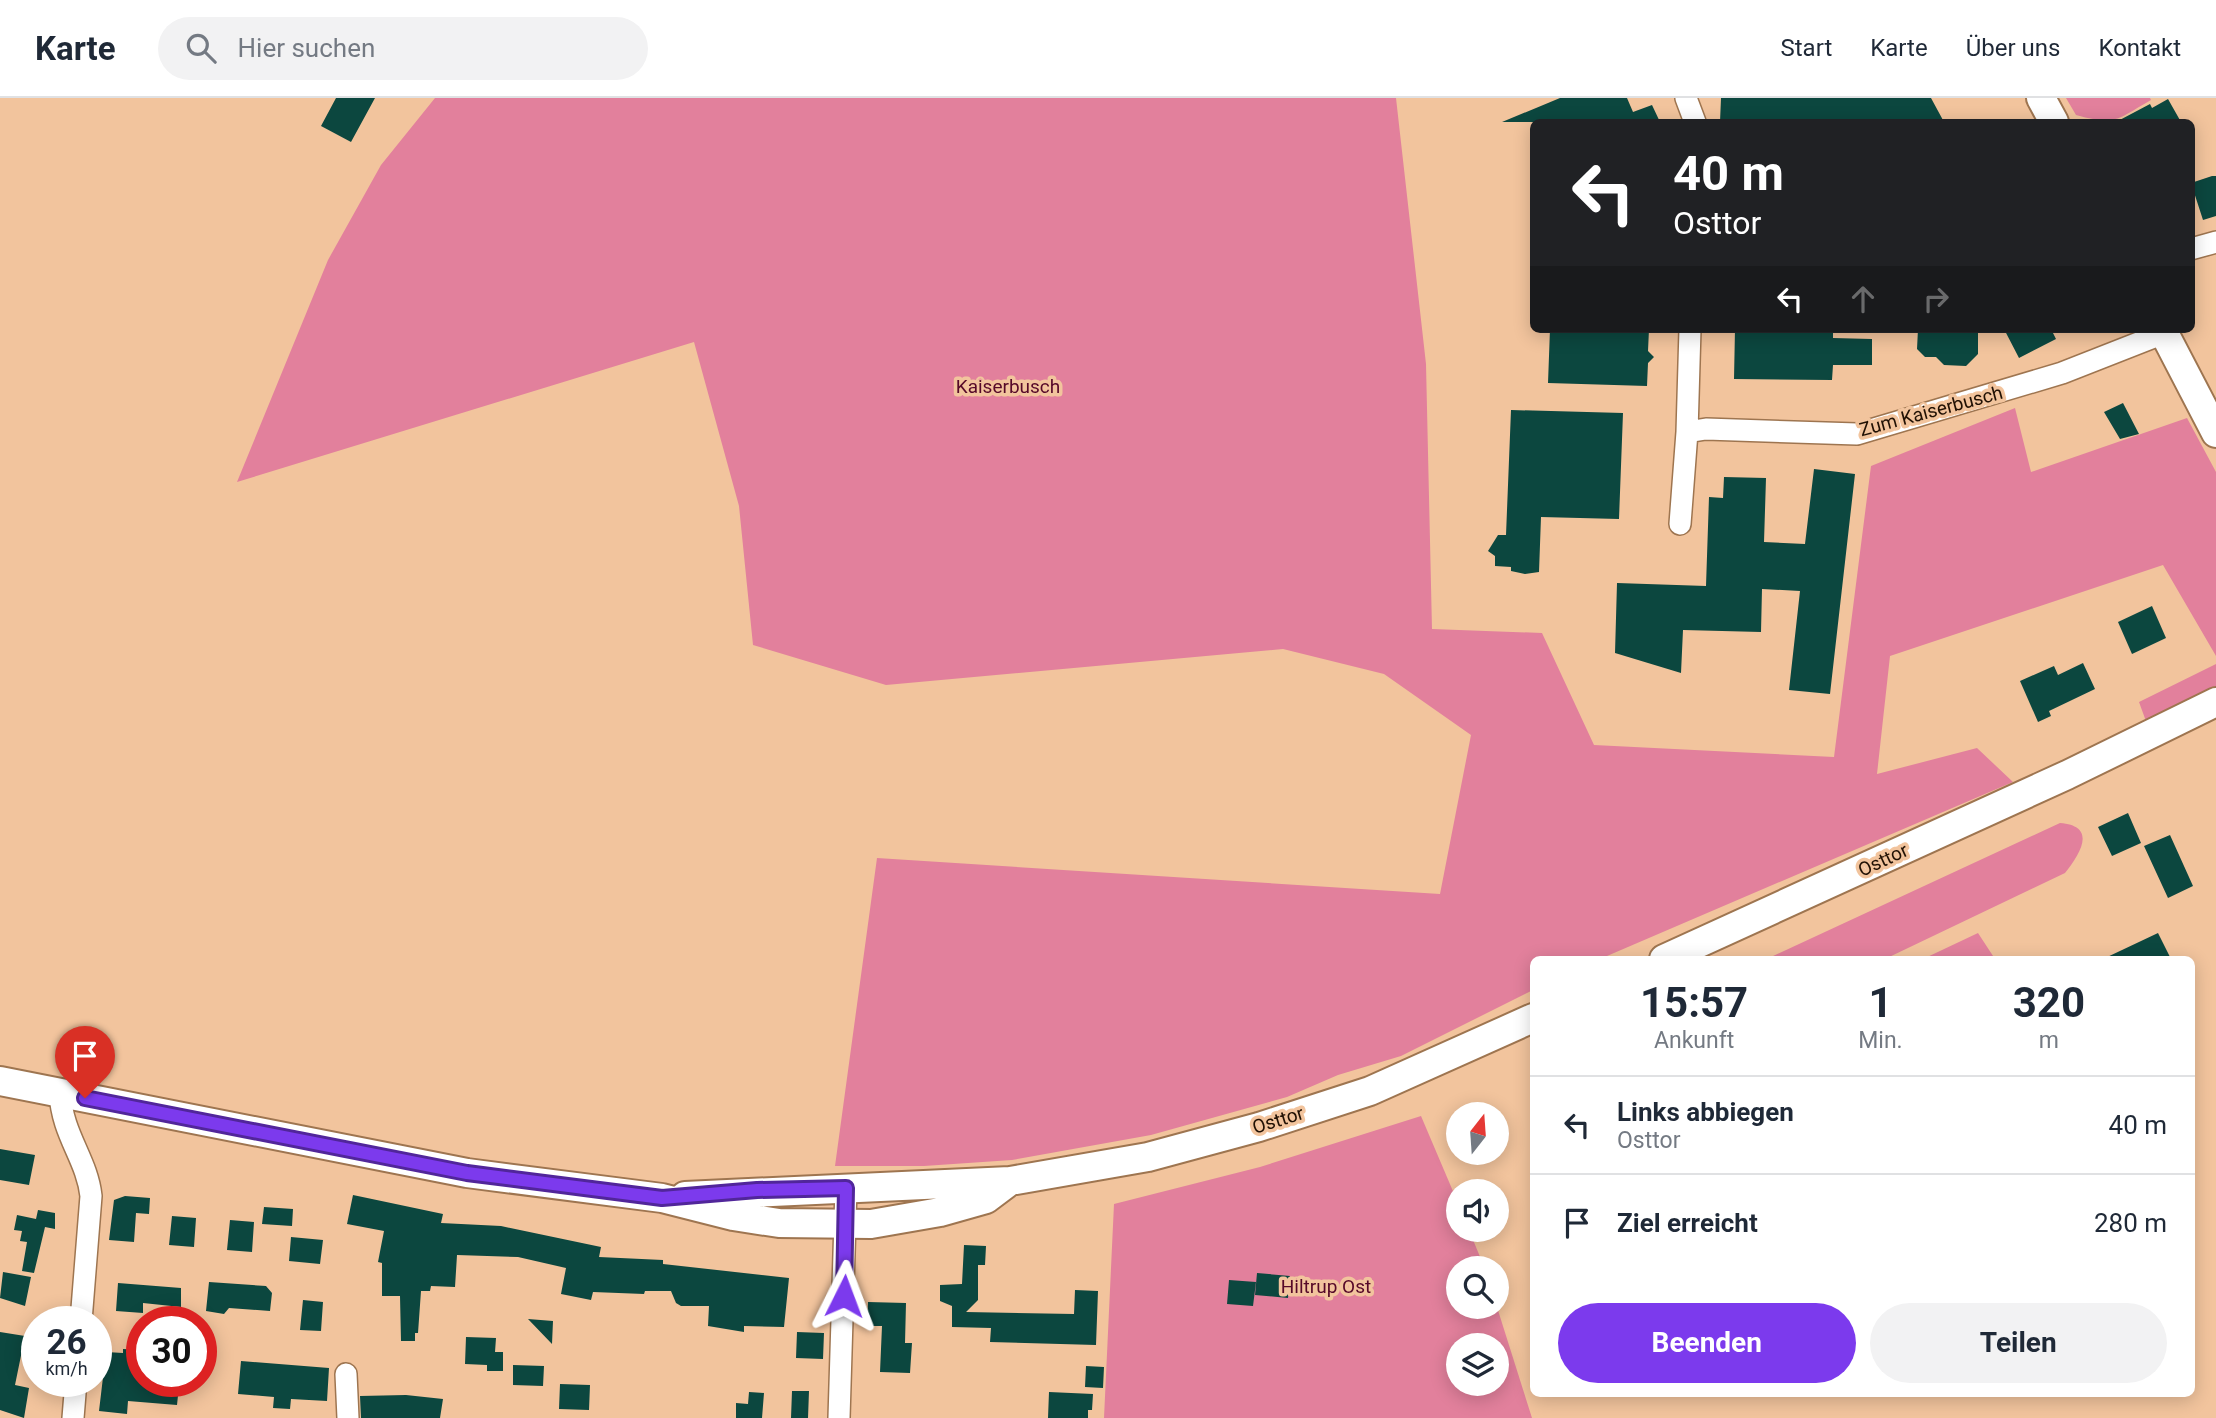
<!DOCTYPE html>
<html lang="de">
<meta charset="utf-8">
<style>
body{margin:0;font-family:Roboto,sans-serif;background:#f2f2f3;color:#1f2937;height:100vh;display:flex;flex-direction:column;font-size:26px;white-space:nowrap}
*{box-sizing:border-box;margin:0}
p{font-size:23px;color:#747a83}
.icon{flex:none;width:38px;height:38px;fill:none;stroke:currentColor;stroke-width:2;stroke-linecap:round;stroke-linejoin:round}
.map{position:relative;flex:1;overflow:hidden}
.drawer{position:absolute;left:1530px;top:858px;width:665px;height:441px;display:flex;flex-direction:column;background:#fff;border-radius:10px;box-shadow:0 4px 18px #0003}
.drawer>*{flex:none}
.top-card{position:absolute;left:1530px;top:21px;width:665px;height:214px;border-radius:10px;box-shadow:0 4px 18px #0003;background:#202124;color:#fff;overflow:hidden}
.needle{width:46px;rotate:17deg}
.controls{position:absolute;left:1446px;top:1004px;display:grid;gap:14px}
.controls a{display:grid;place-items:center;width:63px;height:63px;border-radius:50%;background:#fff;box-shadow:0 4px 18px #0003;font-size:35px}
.speed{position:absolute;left:21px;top:1208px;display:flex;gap:14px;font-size:35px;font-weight:700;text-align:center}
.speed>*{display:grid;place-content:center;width:91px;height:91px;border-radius:50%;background:#fff;box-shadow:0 4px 18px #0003;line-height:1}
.speed small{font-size:18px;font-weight:400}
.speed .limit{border:10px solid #d22;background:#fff;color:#111}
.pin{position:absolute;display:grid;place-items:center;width:60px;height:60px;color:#fff;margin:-72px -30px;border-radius:50% 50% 50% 0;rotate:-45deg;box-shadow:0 0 7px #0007}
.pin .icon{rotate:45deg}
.me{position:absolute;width:77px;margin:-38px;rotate:3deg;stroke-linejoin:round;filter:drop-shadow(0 0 5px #0008)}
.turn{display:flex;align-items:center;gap:24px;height:147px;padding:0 28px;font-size:32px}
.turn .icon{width:91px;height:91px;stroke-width:2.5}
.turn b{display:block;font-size:49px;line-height:60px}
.lanes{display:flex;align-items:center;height:66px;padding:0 28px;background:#0003;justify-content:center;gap:35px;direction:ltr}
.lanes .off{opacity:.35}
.eta{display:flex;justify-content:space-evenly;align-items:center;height:119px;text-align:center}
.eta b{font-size:42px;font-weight:700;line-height:49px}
.button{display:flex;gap:14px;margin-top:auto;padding:14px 28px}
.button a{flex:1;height:80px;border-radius:42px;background:#7c3aed;color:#fff;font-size:28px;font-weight:700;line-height:80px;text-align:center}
.button a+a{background:#f2f2f3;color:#1f2937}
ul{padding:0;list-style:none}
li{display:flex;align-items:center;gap:21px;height:98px;padding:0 28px;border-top:2px solid #e0e1e3}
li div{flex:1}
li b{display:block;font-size:26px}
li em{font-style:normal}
header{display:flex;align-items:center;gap:42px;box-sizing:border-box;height:98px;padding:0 35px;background:#fff;border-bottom:2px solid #e0e1e3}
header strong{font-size:33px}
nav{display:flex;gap:38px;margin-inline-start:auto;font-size:24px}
.search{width:490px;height:63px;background:#f2f2f3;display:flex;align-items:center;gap:18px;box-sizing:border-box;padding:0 24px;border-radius:38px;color:#747a83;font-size:26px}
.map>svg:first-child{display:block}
.green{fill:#e2809c;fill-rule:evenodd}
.building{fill:#0c473f}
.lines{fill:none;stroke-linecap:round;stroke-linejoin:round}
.minor-casing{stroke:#9e7550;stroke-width:24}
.major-casing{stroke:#9e7550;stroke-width:32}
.minor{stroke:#fff;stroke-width:21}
.major{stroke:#fff;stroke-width:28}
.route-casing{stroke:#51269a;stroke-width:18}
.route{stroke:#7c3aed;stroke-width:12}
.labels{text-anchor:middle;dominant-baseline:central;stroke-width:7;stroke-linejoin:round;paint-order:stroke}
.park-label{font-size:19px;fill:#560929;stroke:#f2c49d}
.street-label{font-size:19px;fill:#211104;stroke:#f2c49d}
</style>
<header>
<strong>Karte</strong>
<div class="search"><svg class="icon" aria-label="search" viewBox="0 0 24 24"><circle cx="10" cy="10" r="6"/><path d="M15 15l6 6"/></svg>Hier suchen</div>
<nav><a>Start</a><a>Karte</a><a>Über uns</a><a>Kontakt</a></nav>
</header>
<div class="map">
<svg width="2216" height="1320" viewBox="0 0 2216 1320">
<rect width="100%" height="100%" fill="#f2c49d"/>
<!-- green -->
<path class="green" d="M 435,0 L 1396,0 L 1426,266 L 1432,531 L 1542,535 L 1594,647 L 1834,659 L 1871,368 L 2015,310 L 2031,374 L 2187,320 L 2216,374 L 2216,558 L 2163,467 L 1890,558 L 1877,676 L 1977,650 L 2013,684 L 1600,861 L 1533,861 L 1533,892 L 1401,958 L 1338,977 L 1287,999 L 1151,1037 L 1012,1062 L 924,1068 L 835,1068 L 877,760 L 1440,796 L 1471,637 L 1384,576 L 1283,551 L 886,587 L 753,547 L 739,408 L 694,244 L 237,384 L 328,162 L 381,67 Z
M 2066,0 L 2150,0 L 2151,2 C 2116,22 2116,28 2076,17 Z
M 2216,566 L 2216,594 L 2147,626 L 2139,604 Z
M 2060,725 C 2098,728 2080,756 2065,775 L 1885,861 L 1775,861 L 1773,858 Z
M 1978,835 L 1995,861 L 1923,861 Z
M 1421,1018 L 1458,1105 L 1458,1132 L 1469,1132 L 1485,1171 L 1458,1171 L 1458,1209 L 1496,1209 L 1496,1206 L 1532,1320 L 1104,1320 L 1114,1106 L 1260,1069 ZM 1458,1248 L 1496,1248 L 1496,1286 L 1458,1286 Z"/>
<!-- building -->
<path class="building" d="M 336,0 L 375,0 L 351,44 L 321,28 Z
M 1560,0 L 1627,0 L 1633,14 L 1652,7 L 1660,24 L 1502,24 Z
M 1721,0 L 1931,0 L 1944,24 L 1720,24 Z
M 2168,1 L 2181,24 L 2116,24 L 2150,6 L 2152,10 Z
M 2212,78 L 2216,78 L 2216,118 L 2203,122 L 2191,85 Z
M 1550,231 L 1649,231 L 1648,253 L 1654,259 L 1648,265 L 1647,288 L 1548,285 Z
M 1735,231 L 1833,231 L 1833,240 L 1872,241 L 1872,267 L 1833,267 L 1832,282 L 1734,281 Z
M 1918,231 L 1978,231 L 1978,256 L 1966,268 L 1944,267 L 1936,259 L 1925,259 L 1917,251 Z
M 2004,231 L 2051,231 L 2056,241 L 2019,260 Z
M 2123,305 L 2139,336 L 2120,341 L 2104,314 Z
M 1511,312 L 1623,315 L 1619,421 L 1541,419 L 1539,474 L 1525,476 L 1511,473 L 1511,469 L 1495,468 L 1495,458 L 1488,453 L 1498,437 L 1506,437 Z
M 1814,371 L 1855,376 L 1830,596 L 1789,592 L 1800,493 L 1762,491 L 1761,534 L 1683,532 L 1681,575 L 1615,555 L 1617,485 L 1706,488 L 1709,399 L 1723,400 L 1724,379 L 1766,380 L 1764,444 L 1805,446 Z
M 2152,508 L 2166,540 L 2132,556 L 2118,524 Z
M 2083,565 L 2095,591 L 2049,613 L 2051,618 L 2038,624 L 2020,583 L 2054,568 L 2058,577 Z
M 2128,715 L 2141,745 L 2112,758 L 2098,729 Z
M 2170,737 L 2193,788 L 2168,800 L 2144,748 Z
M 2158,835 L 2171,861 L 2103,861 Z
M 0,1051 L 35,1057 L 29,1087 L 0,1082 Z
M 353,1097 L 443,1116 L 441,1125 L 501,1128 L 601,1149 L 599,1159 L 663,1162 L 663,1166 L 789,1180 L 784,1229 L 744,1228 L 744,1234 L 708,1228 L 709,1208 L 681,1208 L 676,1205 L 671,1193 L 645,1193 L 644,1196 L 593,1194 L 591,1202 L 561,1196 L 566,1170 L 518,1159 L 457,1157 L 455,1189 L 431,1188 L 430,1193 L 421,1193 L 418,1235 L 415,1235 L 415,1243 L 401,1243 L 400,1198 L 382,1198 L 382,1165 L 378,1164 L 384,1133 L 347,1126 Z
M 125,1098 L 150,1100 L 149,1116 L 136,1115 L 134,1144 L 109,1142 L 114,1102 Z
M 264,1109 L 293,1111 L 292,1128 L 262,1126 Z
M 38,1112 L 55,1115 L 55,1131 L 45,1129 L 34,1175 L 22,1173 L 27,1144 L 20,1143 L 22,1133 L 14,1132 L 17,1117 L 36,1121 Z
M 172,1118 L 196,1120 L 194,1149 L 169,1147 Z
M 230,1122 L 254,1124 L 252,1154 L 227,1152 Z
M 291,1139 L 323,1142 L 320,1166 L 289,1163 Z
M 964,1147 L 986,1148 L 985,1167 L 978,1167 L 978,1202 L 966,1214 L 1074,1216 L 1075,1192 L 1098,1193 L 1096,1247 L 990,1244 L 991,1230 L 952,1229 L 952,1208 L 940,1203 L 940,1187 L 962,1186 Z
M 3,1174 L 31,1179 L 25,1208 L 0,1200 Z
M 1257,1175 L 1290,1178 L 1288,1200 L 1255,1197 Z
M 1229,1182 L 1256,1184 L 1253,1208 L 1227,1206 Z
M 209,1184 L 266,1188 L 272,1195 L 270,1213 L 229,1210 L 224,1216 L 206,1213 Z
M 118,1185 L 181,1190 L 181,1209 L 143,1205 L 143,1215 L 116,1213 Z
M 303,1202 L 323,1204 L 321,1233 L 300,1232 Z
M 868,1204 L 906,1205 L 905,1245 L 912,1245 L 910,1275 L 880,1274 L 882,1228 L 867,1228 Z
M 528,1221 L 553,1223 L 552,1246 Z
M 0,1234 L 25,1238 L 15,1287 L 29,1290 L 24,1320 L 0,1312 Z
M 797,1234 L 824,1235 L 823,1261 L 796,1260 Z
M 466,1239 L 496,1240 L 495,1254 L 503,1254 L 503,1273 L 487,1273 L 487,1267 L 465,1266 Z
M 123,1251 L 142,1252 L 142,1285 L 179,1288 L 177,1307 L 128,1303 L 127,1316 L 99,1313 L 106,1254 L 123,1255 Z
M 241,1263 L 329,1270 L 327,1303 L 291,1301 L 290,1311 L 273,1310 L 274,1299 L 238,1296 Z
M 513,1267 L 544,1268 L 543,1288 L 513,1287 Z
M 1086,1268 L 1104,1269 L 1103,1290 L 1085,1289 Z
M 560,1286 L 590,1287 L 589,1312 L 559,1311 Z
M 792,1293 L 809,1293 L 808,1320 L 791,1320 Z
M 749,1294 L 764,1295 L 762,1320 L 736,1320 L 736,1305 L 748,1306 Z
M 1049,1294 L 1093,1296 L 1092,1312 L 1088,1312 L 1088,1320 L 1048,1320 Z
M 406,1297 L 443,1301 L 440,1320 L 361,1320 L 360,1298 Z"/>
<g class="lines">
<defs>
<path id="minor" d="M 1686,0 L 1695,24
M 2191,151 L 2216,144
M 1687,334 L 1706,331 L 1857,336 L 2062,275 L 2164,235
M 1680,426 L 1687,334 L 1690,231
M 60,995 C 62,1037 87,1061 91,1098 L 81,1223
M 346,1276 L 348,1320
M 73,1320 L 76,1283
M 839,1320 L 846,1090"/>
<path id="major" d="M 2041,0 L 2054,24
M 2162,231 L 2216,335
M 1664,861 L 2067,677 L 2216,604
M 0,983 L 467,1075 L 662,1100 L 733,1118 L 779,1125 L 871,1126 L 940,1114 L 986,1101 L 1010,1083
M 685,1098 L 1010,1083 L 1148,1059 L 1259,1029 L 1370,993 L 1533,920"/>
</defs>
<!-- minor casing -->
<use href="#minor" class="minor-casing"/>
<!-- major casing -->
<use href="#major" class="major-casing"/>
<!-- minor -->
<use href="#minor" class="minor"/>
<!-- major -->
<use href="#major" class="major"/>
</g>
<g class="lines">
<defs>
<path id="route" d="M 85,1000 L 467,1075 L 662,1100 L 757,1092 L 846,1090 L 844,1198"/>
</defs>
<!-- route casing -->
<use href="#route" class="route-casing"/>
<!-- route -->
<use href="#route" class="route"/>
</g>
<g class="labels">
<!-- park labels -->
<g class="park-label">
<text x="1008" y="288">Kaiserbusch</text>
<text x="1326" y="1188">Hiltrup Ost</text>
</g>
<!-- street labels -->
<g class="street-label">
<text transform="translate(1931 313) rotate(-15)">Zum Kaiserbusch</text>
<text transform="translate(1883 762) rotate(-25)">Osttor</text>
<text transform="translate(1278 1022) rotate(-17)">Osttor</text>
</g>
</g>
</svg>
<div class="controls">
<a><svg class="needle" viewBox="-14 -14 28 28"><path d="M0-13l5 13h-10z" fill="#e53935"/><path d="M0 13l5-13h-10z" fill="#747a83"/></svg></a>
<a><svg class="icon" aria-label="sound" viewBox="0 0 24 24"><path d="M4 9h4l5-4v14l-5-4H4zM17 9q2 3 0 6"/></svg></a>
<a><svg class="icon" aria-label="search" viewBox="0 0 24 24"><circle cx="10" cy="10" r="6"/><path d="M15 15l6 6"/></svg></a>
<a><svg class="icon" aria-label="layers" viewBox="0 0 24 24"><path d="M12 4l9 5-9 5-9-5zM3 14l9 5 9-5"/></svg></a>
</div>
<div class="speed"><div>26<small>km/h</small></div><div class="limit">30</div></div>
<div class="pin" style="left:85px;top:1000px;background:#d93025"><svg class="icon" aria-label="arrive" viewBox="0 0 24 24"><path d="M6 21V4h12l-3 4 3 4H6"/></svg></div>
<svg class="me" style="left:844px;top:1198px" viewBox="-20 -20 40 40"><path d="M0-17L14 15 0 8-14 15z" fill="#7c3aed" stroke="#fff" stroke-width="4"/></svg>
<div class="top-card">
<div class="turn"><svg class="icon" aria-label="left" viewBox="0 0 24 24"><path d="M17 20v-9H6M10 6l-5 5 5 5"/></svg><div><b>40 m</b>Osttor</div></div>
<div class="lanes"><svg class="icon" aria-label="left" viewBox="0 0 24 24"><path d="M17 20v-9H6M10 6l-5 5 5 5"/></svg><svg class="icon off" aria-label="ahead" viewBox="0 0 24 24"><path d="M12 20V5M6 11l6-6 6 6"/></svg><svg class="icon off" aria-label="right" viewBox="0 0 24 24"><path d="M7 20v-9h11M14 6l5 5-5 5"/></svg></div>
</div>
<section class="drawer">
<div class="eta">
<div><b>15:57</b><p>Ankunft</p></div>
<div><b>1</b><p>Min.</p></div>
<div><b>320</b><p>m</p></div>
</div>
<ul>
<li><svg class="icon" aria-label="left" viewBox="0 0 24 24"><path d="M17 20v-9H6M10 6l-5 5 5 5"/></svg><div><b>Links abbiegen</b><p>Osttor</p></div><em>40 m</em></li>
<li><svg class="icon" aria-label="arrive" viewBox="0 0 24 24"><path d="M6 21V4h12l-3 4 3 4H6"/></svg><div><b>Ziel erreicht</b></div><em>280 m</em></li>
</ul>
<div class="button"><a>Beenden</a><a>Teilen</a></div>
</section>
</div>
